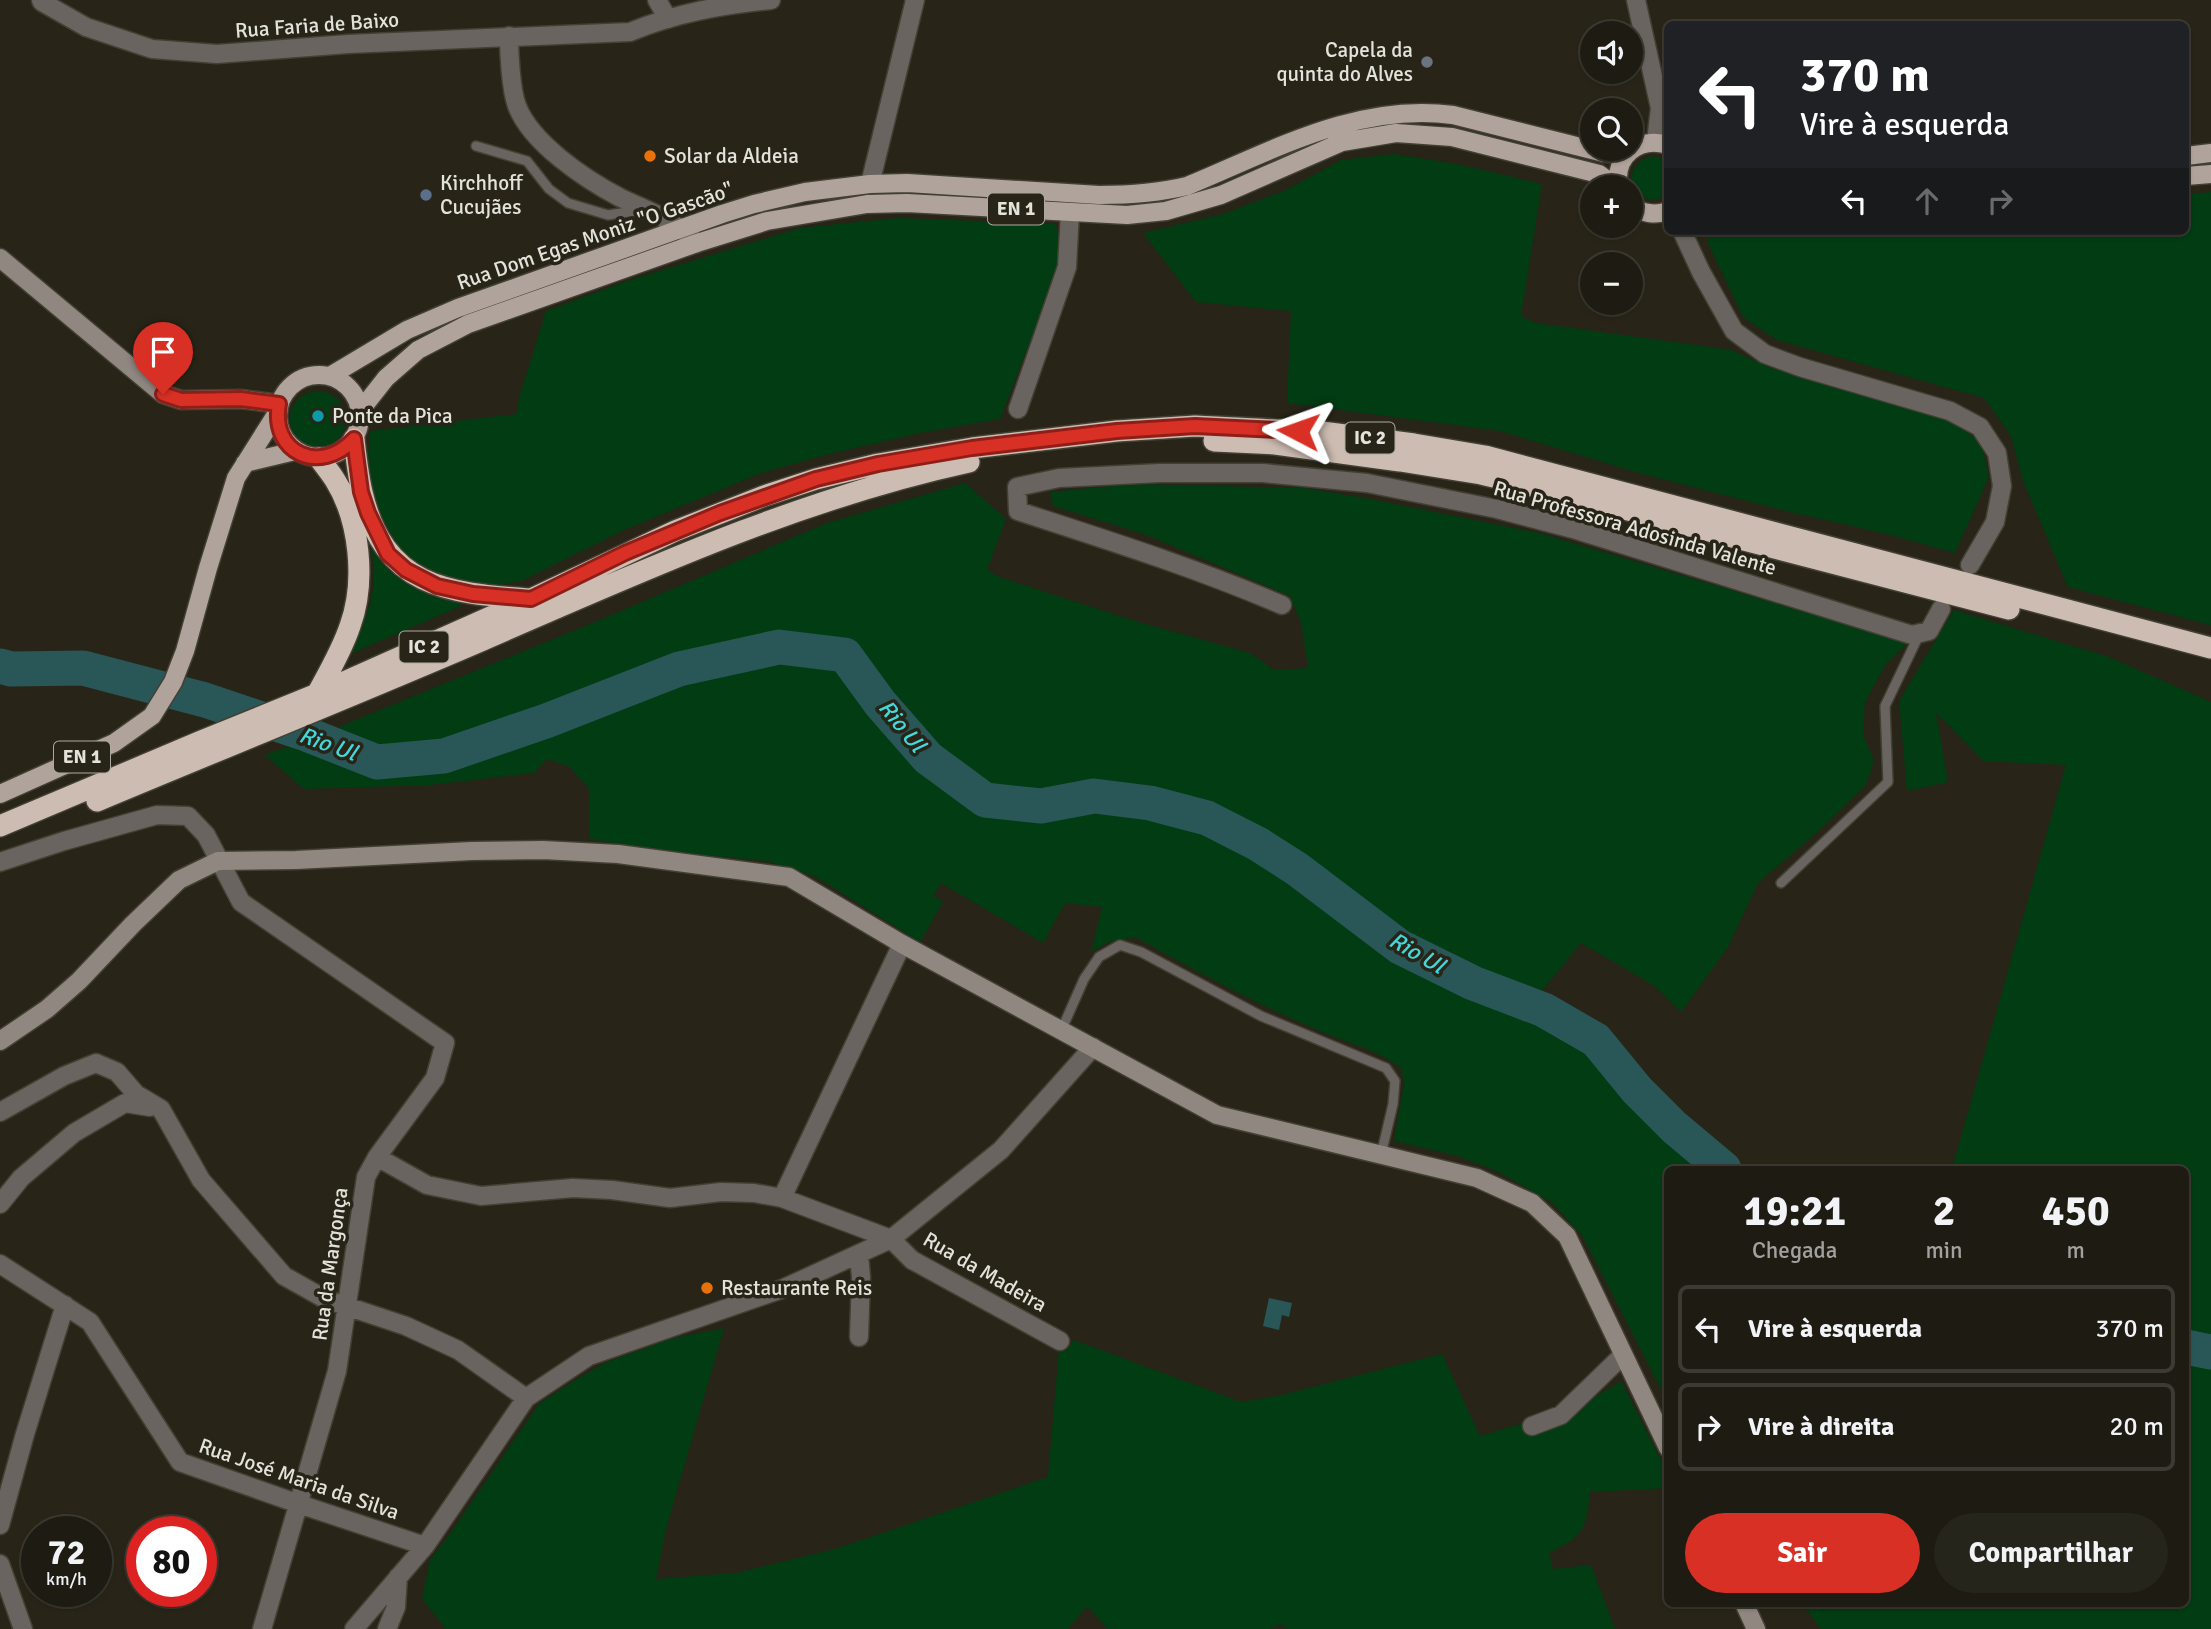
<!DOCTYPE html>
<html lang="pt">
<meta charset="utf-8">
<style>
body{margin:0;font-family:Signika,sans-serif;background:#26251b;color:#f1f3f6;height:100vh;display:flex;flex-direction:column;font-size:26px;white-space:nowrap}
*{box-sizing:border-box;margin:0}
p{font-size:23px;color:#a1a19f}
.icon{flex:none;width:38px;height:38px;fill:none;stroke:currentColor;stroke-width:2;stroke-linecap:round;stroke-linejoin:round}
.map{position:relative;flex:1;overflow:hidden}
.drawer{position:absolute;left:1664px;top:1166px;width:525px;height:441px;display:flex;flex-direction:column;background:#1e1c12;border-radius:10px;box-shadow:0 2px 5px #0004,0 0 0 2px #3c3a32}
.drawer>*{flex:none}
.top-card{position:absolute;left:1664px;top:21px;width:525px;height:214px;border-radius:10px;box-shadow:0 2px 5px #0004,0 0 0 2px #3c3a32;background:#202124;color:#fff;overflow:hidden}
.buttons{position:absolute;left:1580px;top:21px;display:grid;gap:14px}
.buttons a{display:grid;place-items:center;width:63px;height:63px;border-radius:50%;background:#1e1c12;box-shadow:0 2px 5px #0004,0 0 0 2px #3c3a32;font-size:35px}
.speed{position:absolute;left:21px;top:1516px;display:flex;gap:14px;font-size:35px;font-weight:700;text-align:center}
.speed>*{display:grid;place-content:center;width:91px;height:91px;border-radius:50%;background:#1e1c12;box-shadow:0 2px 5px #0004,0 0 0 2px #3c3a32;line-height:1}
.speed small{font-size:18px;font-weight:400}
.speed .limit{border:10px solid #d22;background:#fff;color:#111}
.pin{position:absolute;display:grid;place-items:center;width:60px;height:60px;color:#fff;margin:-72px -30px;border-radius:50% 50% 50% 0;rotate:-45deg;box-shadow:0 0 7px #0007}
.pin .icon{rotate:45deg}
.me{position:absolute;width:77px;margin:-38px;rotate:274deg;stroke-linejoin:round;filter:drop-shadow(0 0 5px #0008)}
.turn{display:flex;align-items:center;gap:24px;height:147px;padding:0 21px;font-size:32px}
.turn .icon{width:91px;height:91px;stroke-width:2.5}
.turn b{display:block;font-size:49px;line-height:60px}
.lanes{display:flex;align-items:center;height:66px;padding:0 21px;background:#0003;justify-content:center;gap:35px;direction:ltr}
.lanes .off{opacity:.35}
.eta{display:flex;justify-content:space-evenly;align-items:center;height:119px;text-align:center}
.eta b{font-size:42px;font-weight:700;line-height:49px}
.action{display:flex;gap:14px;margin-top:auto;padding:14px 21px}
.action a{flex:1;height:80px;border-radius:42px;background:#d93025;color:#fff;font-size:28px;font-weight:700;line-height:80px;text-align:center}
.action a+a{background:#26251b;color:#f1f3f6}
ul{padding:0;list-style:none}
li{display:flex;align-items:center;gap:21px;height:88px;margin:0 14px 10px;padding:0 7px;border:4px solid #3c3a32;border-radius:10px}
li div{flex:1}
li b{display:block;font-size:26px}
li em{font-style:normal}
.map>svg:first-child{display:block}
.green{fill:#013c13}
.water{fill:#295657}
.lines{fill:none;stroke-linecap:round;stroke-linejoin:round}
.river{stroke:#295657;stroke-width:35}
.lane-casing{stroke:#424033;stroke-width:12}
.street-casing{stroke:#424033;stroke-width:21}
.secondary-casing{stroke:#424033;stroke-width:21}
.primary-casing{stroke:#424033;stroke-width:21}
.highway-casing{stroke:#424033;stroke-width:24}
.lane{stroke:#6a6460;stroke-width:9}
.street{stroke:#6a6460;stroke-width:18}
.secondary{stroke:#918781;stroke-width:18}
.primary{stroke:#b0a39b;stroke-width:18}
.highway{stroke:#ccbcb2;stroke-width:21}
.route-casing{stroke:#8d1f18;stroke-width:18}
.route{stroke:#d93025;stroke-width:12}
.worship-dot{fill:#6b7280;stroke:#282518;stroke-width:2.5}
.food-dot{fill:#e8710a;stroke:#282518;stroke-width:2.5}
.service-dot{fill:#5c6f8a;stroke:#282518;stroke-width:2.5}
.culture-dot{fill:#0f9aa8;stroke:#282518;stroke-width:2.5}
.labels{text-anchor:middle;dominant-baseline:central;stroke-width:7;stroke-linejoin:round;paint-order:stroke}
.shield{fill:#282518;stroke:#acaaa0;stroke-width:2}
.shield-label{font-size:19px;font-weight:bold;fill:#e4e3db}
.street-label{font-size:21px;fill:#e4e3db;stroke:#282518}
.poi-label{font-size:21px;fill:#e4e3db;stroke:#282518;text-anchor:start}
.water-label{font-size:23px;font-style:italic;fill:#41d9dc;stroke:#282518}
</style>
<div class="map">
<svg width="2211" height="1629" viewBox="0 0 2211 1629">
<rect width="100%" height="100%" fill="#282518"/>
<!-- green -->
<path class="green" d="M 1395,154 L 1462,165 L 1542,184 L 1521,316 L 1536,323 L 1731,350 L 1771,368 L 1948,419 L 1981,442 L 1989,477 L 1955,553 L 1891,535 L 1790,512 L 1639,473 L 1500,431 L 1287,403 L 1291,311 L 1196,302 L 1143,233 L 1223,214 L 1286,190 L 1341,160 Z
M 1652,156 L 1662,158 L 1668,162 L 1668,194 C 1640,216 1611,168 1652,156 Z
M 2211,192 L 2211,625 L 2068,587 L 2023,481 L 2011,436 L 1984,398 L 1777,340 L 1743,317 L 1707,241 L 1712,231 L 2186,231 L 2186,194 Z
M 898,218 L 1055,224 L 1063,244 L 1052,285 L 1000,419 L 920,433 L 833,453 L 761,473 L 624,530 L 521,581 L 493,586 L 457,582 L 425,571 L 398,550 L 376,510 L 367,469 L 370,431 L 517,414 L 519,398 L 546,311 L 624,282 L 800,228 Z
M290 419a28 28 0 1 1 56 0a28 28 0 1 1-56 0Z
M 965,483 L 1006,519 L 987,570 L 999,577 L 1135,621 L 1250,653 L 1274,670 L 1308,668 L 1301,623 L 1290,596 L 1147,535 L 1053,506 L 1050,492 L 1135,484 L 1303,488 L 1371,499 L 1543,534 L 1908,643 L 1886,664 L 1865,702 L 1863,734 L 1874,761 L 1866,785 L 1816,833 L 1758,883 L 1728,947 L 1681,1012 L 1653,985 L 1581,943 L 1536,998 L 1481,976 L 1405,938 L 1330,882 L 1275,845 L 1218,812 L 1145,792 L 1098,786 L 1040,797 L 979,784 L 929,744 L 852,649 L 778,639 L 709,654 L 522,722 L 425,752 L 375,753 L 324,733 L 600,620 L 827,523 Z
M 371,548 C 402,585 418,590 463,605 L 348,655 C 367,618 380,590 371,548 Z
M 1954,610 L 2109,657 L 2211,702 L 2211,1629 L 1821,1629 L 1802,1603 L 2186,1603 L 2186,1169 L 1952,1169 L 2066,765 L 1983,761 L 1936,712 L 1948,782 L 1907,791 L 1899,701 Z
M 797,655 L 836,662 L 852,674 L 883,719 L 920,758 L 959,790 L 983,805 L 1053,811 L 1099,802 L 1196,820 L 1252,847 L 1426,970 L 1472,991 L 1542,1016 L 1591,1044 L 1660,1124 L 1713,1169 L 1668,1169 L 1668,1403 L 1582,1235 L 1551,1202 L 1499,1172 L 1458,1156 L 1394,1141 L 1404,1083 L 1401,1068 C 1375,1048 1343,1042 1313,1028 C 1252,1002 1193,969 1135,937 L 1109,942 L 1091,952 L 1102,907 L 1065,903 L 1043,943 L 941,883 L 933,896 L 943,902 L 920,942 L 816,877 L 767,861 L 671,852 L 589,839 L 589,789 L 570,767 L 547,759 L 534,773 L 430,785 L 304,789 L 265,755 L 301,742 L 348,759 L 378,764 L 439,761 L 490,747 L 709,667 L 762,657 Z
M 724,1328 L 666,1529 L 656,1579 L 736,1573 L 835,1549 L 1048,1477 L 1059,1349 L 1067,1350 L 1074,1340 L 1241,1402 L 1282,1395 L 1442,1354 L 1480,1436 L 1581,1406 L 1621,1381 L 1668,1474 L 1668,1488 L 1590,1492 C 1586,1530 1584,1536 1549,1553 L 1553,1569 L 1591,1565 L 1615,1629 L 1288,1629 L 1280,1624 L 1270,1629 L 1108,1629 L 1087,1606 L 1068,1629 L 446,1629 L 422,1599 L 430,1560 L 447,1538 L 539,1404 L 572,1382 L 607,1362 L 674,1338 Z"/>
<!-- water -->
<path class="water" d="M 1269,1298 L 1292,1303 L 1289,1317 L 1282,1315 L 1279,1330 L 1263,1326 Z"/>
<g class="lines">
<!-- river -->
<path class="river" d="M 0,666 L 11,669 L 83,668 L 205,700 L 306,734 L 377,762 L 444,756 L 546,721 L 679,669 L 779,647 L 845,655 L 880,703 L 928,758 L 985,800 L 1041,806 L 1094,796 L 1150,803 L 1207,818 L 1258,844 L 1297,869 L 1400,947 L 1473,983 L 1544,1010 L 1596,1040 L 1637,1090 L 1674,1127 L 1724,1169
M 2186,1347 L 2211,1352"/>
<defs>
<path id="lane" d="M 476,146 L 527,161 L 549,189 L 568,203 L 608,215 L 642,210
M 1781,883 L 1888,782 L 1885,706 L 1919,635
M 1061,1031 L 1084,979 L 1099,957 L 1120,945 L 1141,952 L 1261,1016 L 1386,1068 L 1395,1081 L 1393,1104 L 1381,1155"/>
<path id="street" d="M 41,0 L 42,2 L 86,27 L 152,49 L 217,54 L 348,44 L 630,32 C 676,13 722,5 771,0
M 657,0 L 668,19
M 1636,0 L 1660,108 L 1656,141
M 509,36 C 509,54 511,90 517,106 C 531,143 585,179 619,197 C 652,213 670,217 697,243
M 870,184 L 915,0
M 1682,231 L 1701,272 L 1734,331 L 1765,354 L 1800,367 L 1950,411 L 1980,427 L 1997,453 L 2002,486 L 1995,522 L 1970,565
M 1018,409 L 1067,267 L 1070,212
M 1282,605 C 1196,568 1107,540 1018,511 L 1017,487 L 1059,478 L 1160,473 L 1263,473 L 1367,483 L 1497,509 L 1573,529 L 1912,635 L 1929,631 L 1941,609
M 0,862 L 64,841 L 157,815 L 188,816 L 206,835 L 241,902 L 445,1043 L 435,1078 L 377,1157 L 366,1177 L 337,1371 L 262,1629
M 0,1112 L 64,1076 L 96,1063 L 117,1072 L 136,1094 L 161,1109 L 201,1180 L 284,1276 L 325,1299 L 406,1326 L 458,1350 L 526,1398
M 377,1157 L 427,1185 L 481,1196 L 573,1188 L 612,1190 L 670,1198 L 721,1192 L 754,1193 L 782,1198 L 891,1239 L 912,1260 L 1060,1341
M 782,1198 L 902,944
M 0,1204 L 21,1178 L 74,1133 L 125,1103 L 150,1107
M 0,1264 L 90,1322 L 180,1462 L 299,1504 L 425,1546
M 859,1337 L 861,1277 L 859,1254
M 1532,1426 L 1561,1415 L 1623,1355
M 0,1525 L 25,1434 L 65,1305
M 0,1564 L 23,1629
M 354,1629 L 425,1546 L 526,1398 L 589,1356 L 782,1289 L 891,1239 L 1001,1150 L 1093,1047
M 387,1629 L 396,1607 L 398,1577"/>
<path id="secondary" d="M 0,258 L 163,394 L 181,400 L 241,399 L 279,404
M 0,1041 L 47,1009 L 79,981 L 133,924 L 179,880 L 218,861 L 296,860 L 472,851 L 543,850 L 618,854 L 789,877 L 902,944 L 1217,1115 L 1477,1178 L 1532,1203 L 1567,1236 L 1668,1448
M 1744,1603 L 1756,1629"/>
<path id="primary" d="M 2186,156 L 2211,153
M 2186,176 L 2211,174
M 1619,187 C 1613,156 1639,136 1668,145
M 1631,206 C 1643,213 1654,216 1668,211
M278 416a41 41 0 1 1 82 0a41 41 0 1 1-82 0Z
M 330,376 L 407,330 L 458,308 L 722,214 L 754,204 L 805,192 L 870,184 L 907,183 L 1099,195 C 1129,195 1158,193 1187,186 C 1272,151 1358,102 1453,115 L 1604,153 L 1626,154
M 360,411 L 386,378 L 418,350 L 468,324 L 697,243 L 767,221 L 867,204 L 907,203 L 1127,215 L 1166,211 L 1221,195 L 1342,142 L 1396,133 L 1452,137 L 1599,174 L 1616,187
M 245,463 L 295,451
M 0,794 L 114,743 L 152,716 L 173,682 L 185,651 L 208,568 L 236,478 L 277,413"/>
<path id="highway" d="M 354,439 C 356,457 358,475 362,492 C 384,587 446,593 529,599
M 1214,441 L 1275,444 L 1400,461 L 1481,474 L 1574,496 L 2009,609
M 317,694 C 329,672 342,650 350,626 C 366,582 360,520 335,480 C 330,472 324,465 319,458
M 97,801 C 226,747 355,695 483,640 C 642,571 799,499 969,462
M 0,826 L 199,742 L 317,694 L 531,599 L 675,531 L 764,496 L 816,479 L 878,464 L 972,448 L 1117,431 L 1195,426 L 1322,432 L 1414,444 L 1485,456 L 2211,648"/>
</defs>
<!-- lane casing -->
<use href="#lane" class="lane-casing"/>
<!-- street casing -->
<use href="#street" class="street-casing"/>
<!-- secondary casing -->
<use href="#secondary" class="secondary-casing"/>
<!-- primary casing -->
<use href="#primary" class="primary-casing"/>
<!-- highway casing -->
<use href="#highway" class="highway-casing"/>
<!-- lane -->
<use href="#lane" class="lane"/>
<!-- street -->
<use href="#street" class="street"/>
<!-- secondary -->
<use href="#secondary" class="secondary"/>
<!-- primary -->
<use href="#primary" class="primary"/>
<!-- highway -->
<use href="#highway" class="highway"/>
</g>
<g class="lines">
<defs>
<path id="route" d="M 163,394 L 181,400 L 241,399 L 279,404 C 270,453 320,476 354,439 L 361,492 L 368,513 L 388,554 L 406,570 L 437,586 L 473,594 L 531,599 L 625,553 L 720,513 L 816,479 L 878,464 L 972,448 L 1117,431 L 1195,426 L 1298,431"/>
</defs>
<!-- route casing -->
<use href="#route" class="route-casing"/>
<!-- route -->
<use href="#route" class="route"/>
</g>
<!-- markers -->
<circle class="worship-dot" cx="1427" cy="62" r="7"/>
<g class="food-dot">
<circle cx="650" cy="156" r="7"/>
<circle cx="707" cy="1288" r="7"/>
</g>
<circle class="service-dot" cx="426" cy="195" r="7"/>
<circle class="culture-dot" cx="318" cy="416" r="7"/>
<g class="labels">
<!-- shield labels -->
<g class="shield">
<rect x="988" y="193.5" width="56" height="31" rx="5"/>
<rect x="1345.5" y="422.5" width="49" height="31" rx="5"/>
<rect x="399.5" y="631.5" width="49" height="31" rx="5"/>
<rect x="54" y="741.5" width="56" height="31" rx="5"/>
</g>
<g class="shield-label">
<text x="1016" y="209">EN 1</text>
<text x="1370" y="438">IC 2</text>
<text x="424" y="647">IC 2</text>
<text x="82" y="757">EN 1</text>
</g>
<!-- street labels -->
<g class="street-label">
<text transform="translate(317 25) rotate(-4)">Rua Faria de Baixo</text>
<text transform="translate(595 236) rotate(-19)">Rua Dom Egas Moniz "O Gascão"</text>
<text transform="translate(1635 528) rotate(16)">Rua Professora Adosinda Valente</text>
<text transform="translate(330 1264) rotate(-82)">Rua da Margonça</text>
<text transform="translate(985 1272) rotate(30)">Rua da Madeira</text>
<text transform="translate(299 1479) rotate(19)">Rua José Maria da Silva</text>
</g>
<!-- poi labels -->
<g class="poi-label">
<text x="1413" y="50" text-anchor="end">Capela da<tspan x="1413" dy="24">quinta do Alves</tspan></text>
<text x="664" y="156">Solar da Aldeia</text>
<text x="440" y="183">Kirchhoff<tspan x="440" dy="24">Cucujães</tspan></text>
<text x="332" y="416">Ponte da Pica</text>
<text x="721" y="1288">Restaurante Reis</text>
</g>
<!-- water labels -->
<g class="water-label">
<text transform="translate(902 726) rotate(51)">Rio Ul</text>
<text transform="translate(328 744) rotate(20)">Rio Ul</text>
<text transform="translate(1417 953) rotate(30)">Rio Ul</text>
</g>
</g>
</svg>
<div class="buttons">
<a><svg class="icon" aria-label="sound" viewBox="0 0 24 24"><path d="M4 9h4l5-4v14l-5-4H4zM17 9q2 3 0 6"/></svg></a>
<a><svg class="icon" aria-label="search" viewBox="0 0 24 24"><circle cx="10" cy="10" r="6"/><path d="M15 15l6 6"/></svg></a>
<a>+</a>
<a>−</a>
</div>
<div class="speed"><div>72<small>km/h</small></div><div class="limit">80</div></div>
<div class="pin" style="left:163px;top:394px;background:#d93025"><svg class="icon" aria-label="arrive" viewBox="0 0 24 24"><path d="M6 21V4h12l-3 4 3 4H6"/></svg></div>
<svg class="me" style="left:1298px;top:431px" viewBox="-20 -20 40 40"><path d="M0-17L14 15 0 8-14 15z" fill="#d93025" stroke="#fff" stroke-width="4"/></svg>
<div class="top-card">
<div class="turn"><svg class="icon" aria-label="left" viewBox="0 0 24 24"><path d="M17 20v-9H6M10 6l-5 5 5 5"/></svg><div><b>370 m</b>Vire à esquerda</div></div>
<div class="lanes"><svg class="icon" aria-label="left" viewBox="0 0 24 24"><path d="M17 20v-9H6M10 6l-5 5 5 5"/></svg><svg class="icon off" aria-label="ahead" viewBox="0 0 24 24"><path d="M12 20V5M6 11l6-6 6 6"/></svg><svg class="icon off" aria-label="right" viewBox="0 0 24 24"><path d="M7 20v-9h11M14 6l5 5-5 5"/></svg></div>
</div>
<section class="drawer">
<div class="eta">
<div><b>19:21</b><p>Chegada</p></div>
<div><b>2</b><p>min</p></div>
<div><b>450</b><p>m</p></div>
</div>
<ul>
<li><svg class="icon" aria-label="left" viewBox="0 0 24 24"><path d="M17 20v-9H6M10 6l-5 5 5 5"/></svg><div><b>Vire à esquerda</b></div><em>370 m</em></li>
<li><svg class="icon" aria-label="right" viewBox="0 0 24 24"><path d="M7 20v-9h11M14 6l5 5-5 5"/></svg><div><b>Vire à direita</b></div><em>20 m</em></li>
</ul>
<div class="action"><a>Sair</a><a>Compartilhar</a></div>
</section>
</div>
